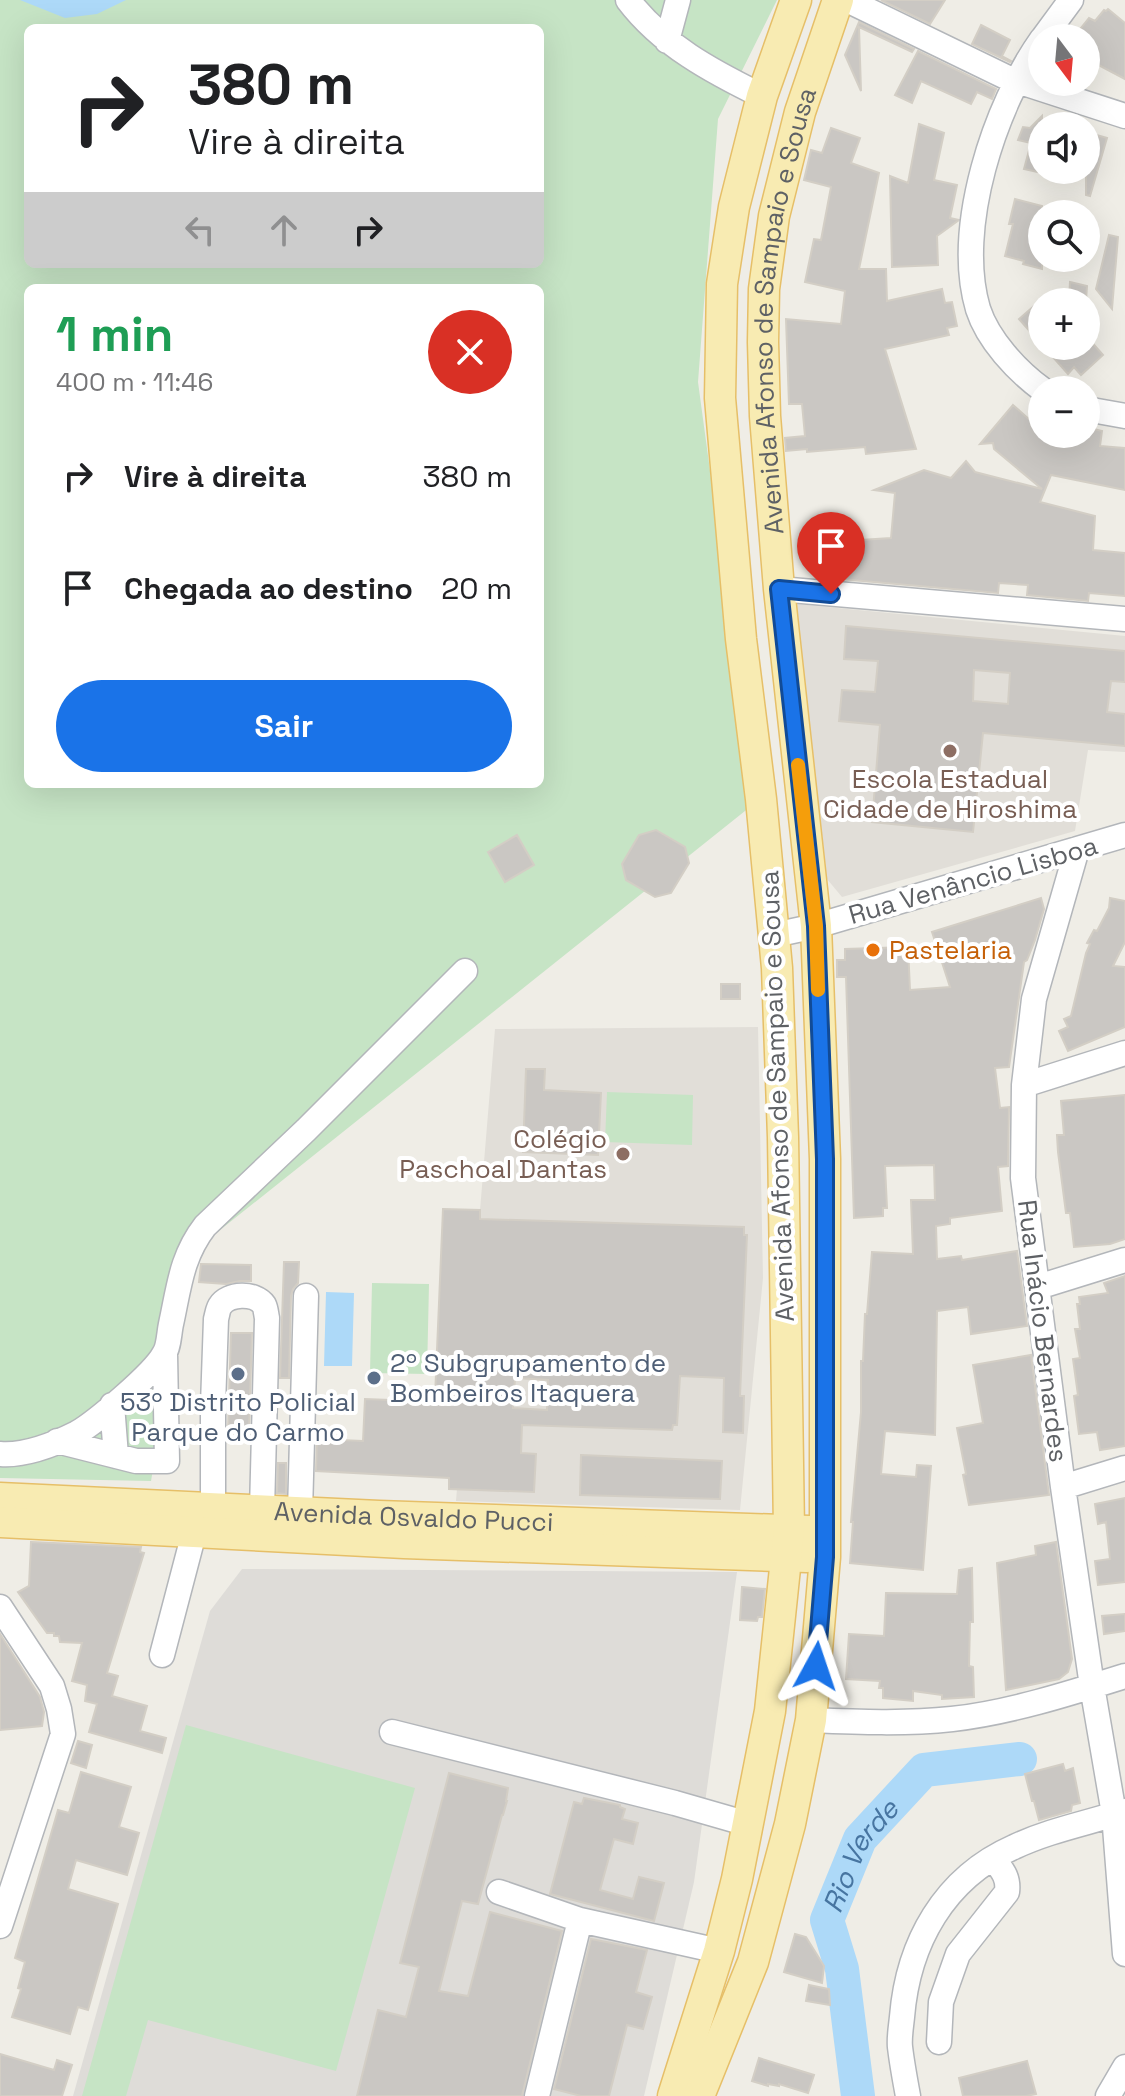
<!DOCTYPE html>
<html lang="pt">
<meta charset="utf-8">
<style>
body{margin:0;font-family:"Space Grotesk",sans-serif;background:#f6f6f6;color:#202124;height:100vh;display:flex;flex-direction:column;font-size:30px;white-space:nowrap}
*{box-sizing:border-box;margin:0}
p{font-size:26px;color:#757577}
.icon{flex:none;width:44px;height:44px;fill:none;stroke:currentColor;stroke-width:2;stroke-linecap:round;stroke-linejoin:round}
.map{position:relative;flex:1;overflow:hidden}
.details{position:absolute;left:24px;top:284px;width:520px;height:504px;display:flex;flex-direction:column;background:#fff;border-radius:12px;box-shadow:0 8px 32px #0002}
.details>*{flex:none}
.hud{position:absolute;left:24px;top:24px;width:520px;height:244px;border-radius:12px;box-shadow:0 8px 32px #0002;background:#fff;color:#202124;overflow:hidden}
.needle{width:52px;rotate:164deg}
.buttons{position:absolute;left:1028px;top:24px;display:grid;gap:16px}
.buttons a{display:grid;place-items:center;width:72px;height:72px;border-radius:50%;background:#fff;box-shadow:0 8px 32px #0002;font-size:40px}
.pin{position:absolute;display:grid;place-items:center;width:68px;height:68px;color:#fff;margin:-82px -34px;border-radius:50% 50% 50% 0;rotate:-45deg;box-shadow:0 0 8px #0007}
.pin .icon{rotate:45deg}
.me{position:absolute;width:88px;margin:-44px;rotate:5deg;stroke-linejoin:round;filter:drop-shadow(0 0 6px #0008)}
.turn{display:flex;align-items:center;gap:28px;height:168px;padding:0 32px;font-size:36px}
.turn .icon{width:104px;height:104px;stroke-width:2.5}
.turn b{display:block;font-size:56px;line-height:68px}
.lanes{display:flex;align-items:center;height:76px;padding:0 32px;background:#0003;justify-content:center;gap:40px;direction:ltr}
.lanes .off{opacity:.35}
.round{display:grid;place-items:center;flex:none;width:84px;height:84px;border-radius:42px;background:#f6f6f6}
.summary{display:flex;align-items:center;justify-content:space-between;height:136px;padding:0 32px}
h1{font-size:48px;font-weight:700;line-height:60px;color:#1e9e55}
.primary-button{display:flex;gap:16px;margin-top:auto;padding:16px 32px}
.primary-button a{flex:1;height:92px;border-radius:48px;background:#1a73e8;color:#fff;font-size:32px;font-weight:700;line-height:92px;text-align:center}
ul{padding:0;list-style:none}
li{display:flex;align-items:center;gap:24px;height:112px;padding:0 32px}
li div{flex:1}
li b{display:block;font-size:30px}
li em{font-style:normal}
.map>svg:first-child{display:block}
.industrial{fill:#dedcd8}
.education{fill:#e1ded8}
.green{fill:#c6e4c5;fill-rule:evenodd}
.water{fill:#add9f8}
.lines{fill:none;stroke-linecap:round;stroke-linejoin:round}
.river{stroke:#add9f8;stroke-width:34}
.building{fill:#cac7c3;stroke:#d3cec5;stroke-width:2;fill-rule:evenodd}
.minor-casing{stroke:#b3b6ba;stroke-width:27}
.major-casing{stroke:#e6bf68;stroke-width:33}
.minor{stroke:#fff;stroke-width:24}
.major{stroke:#f8ebb2;stroke-width:30}
.route-casing{stroke:#114b97;stroke-width:20}
.route{stroke:#1a73e8;stroke-width:14}
.slow{stroke:#f59e0b;stroke-width:14}
.education-dot{fill:#8d6e63;stroke:#fff;stroke-width:3}
.food-dot{fill:#e8710a;stroke:#fff;stroke-width:3}
.service-dot{fill:#5c6f8a;stroke:#fff;stroke-width:3}
.labels{text-anchor:middle;dominant-baseline:central;stroke-width:8;stroke-linejoin:round;paint-order:stroke}
.street-label{font-size:26px;fill:#5e6165;stroke:#fff}
.education-label{font-size:26px;fill:#785e54;stroke:#fff}
.food-label{font-size:26px;fill:#c56008;stroke:#fff;text-anchor:start}
.service-label{font-size:26px;fill:#4e5e75;stroke:#fff;text-anchor:start}
.water-label{font-size:28px;font-style:italic;fill:#4775a1;stroke:#fff}
</style>
<div class="map">
<svg width="1125" height="2096" viewBox="0 0 1125 2096">
<rect width="100%" height="100%" fill="#efede6"/>
<!-- industrial -->
<path class="industrial" d="M 242,1569 L 737,1572 L 694,1882 L 644,2096 L 73,2096 L 210,1611 Z"/>
<!-- education -->
<path class="education" d="M 796,604 L 1125,636 L 1125,752 L 1088,750 L 1075,831 L 842,897 L 827,879 Z
M 758,1027 L 763,1278 L 740,1510 L 456,1501 L 495,1029 Z"/>
<!-- green -->
<path class="green" d="M 0,0 L 777,0 L 718,119 L 698,382 L 755,803 L 190,1254 L 151,1481 L 0,1478 ZM 28,28 L 540,28 L 540,264 L 28,264 ZM 28,288 L 540,288 L 540,784 L 28,784 Z
M 607,1092 L 693,1095 L 692,1145 L 605,1142 Z
M 372,1283 L 429,1284 L 427,1374 L 370,1373 Z
M 186,1725 L 415,1788 L 336,2071 L 148,2020 L 126,2096 L 82,2096 Z"/>
<!-- water -->
<path class="water" d="M 20,0 L 126,0 L 97,14 L 65,18 Z
M 326,1292 L 354,1293 L 352,1366 L 324,1366 Z"/>
<g class="lines">
<!-- river -->
<path class="river" id="s1" d="M 858,2096 L 842,1969 L 827,1920 L 860,1839 L 924,1770 L 1020,1759"/>
</g>
<!-- building -->
<path class="building" d="M 881,0 L 945,0 L 930,24 Z
M 1108,9 L 1125,23 L 1125,79 L 1089,60 L 1090,58 L 1086,55 L 1086,38 L 1073,38 L 1089,18 L 1095,21 L 1104,10 L 1106,11 Z
M 859,22 L 914,49 L 912,52 L 859,27 L 861,91 L 845,55 Z
M 981,25 L 1010,40 L 1002,56 L 1011,61 L 1010,62 L 972,44 Z
M 918,51 L 996,89 L 992,99 L 977,92 L 971,104 L 921,81 L 912,103 L 895,95 Z
M 1042,116 L 1042,173 L 1024,169 L 1031,143 L 1018,140 L 1023,127 L 1030,128 Z
M 919,124 L 944,133 L 934,180 L 957,185 L 950,218 L 959,220 L 937,236 L 938,265 L 892,267 L 890,176 L 908,183 Z
M 831,128 L 860,138 L 851,163 L 879,173 L 859,269 L 886,269 L 887,301 L 942,289 L 945,303 L 952,302 L 957,326 L 947,328 L 949,335 L 885,349 L 916,449 L 866,454 L 865,447 L 807,452 L 807,449 L 786,451 L 785,438 L 805,436 L 802,404 L 789,404 L 786,319 L 841,324 L 845,291 L 805,282 L 814,239 L 821,240 L 831,187 L 804,180 L 811,150 L 822,153 Z
M 1086,132 L 1107,138 L 1090,196 L 1086,195 Z
M 1015,199 L 1042,206 L 1042,269 L 1023,264 L 1024,261 L 1005,256 L 1013,224 L 1009,224 Z
M 1109,235 L 1118,237 L 1112,309 L 1096,289 Z
M 1070,282 L 1087,286 L 1086,301 L 1069,300 Z
M 1042,299 L 1042,345 L 1019,319 Z
M 1088,338 L 1103,355 L 1081,375 L 1074,367 L 1068,374 L 1043,346 L 1086,346 L 1086,340 Z
M 1013,405 L 1031,421 L 1042,426 L 1042,434 L 1086,434 L 1086,427 L 1102,431 L 1100,446 L 1125,448 L 1125,490 L 1051,475 L 1040,502 L 1095,516 L 1093,550 L 1125,553 L 1125,596 L 1089,593 L 1088,601 L 1027,595 L 1028,585 L 999,583 L 998,593 L 840,579 L 819,573 L 800,544 L 891,538 L 895,493 L 874,490 L 924,470 L 951,478 L 966,461 L 975,472 L 1042,489 L 994,449 L 993,443 L 980,444 Z
M 846,626 L 1125,651 L 1125,682 L 1111,681 L 1107,712 L 1125,714 L 1125,746 L 983,733 L 973,832 L 872,822 L 880,725 L 839,721 L 842,690 L 875,692 L 878,661 L 844,659 ZM 974,670 L 1010,673 L 1008,704 L 973,701 Z
M 656,830 L 685,847 L 689,863 L 671,893 L 655,897 L 626,880 L 622,864 L 639,835 Z
M 517,835 L 534,865 L 505,882 L 488,852 Z
M 1041,898 L 1044,909 L 1035,940 L 1027,960 L 1024,962 L 1009,1067 L 995,1068 L 1000,1108 L 1009,1107 L 1008,1166 L 998,1167 L 1002,1211 L 950,1218 L 950,1224 L 936,1226 L 937,1259 L 961,1256 L 962,1260 L 1017,1251 L 1027,1326 L 971,1334 L 968,1307 L 937,1311 L 935,1435 L 885,1431 L 881,1474 L 916,1477 L 917,1465 L 931,1466 L 923,1570 L 850,1563 L 853,1522 L 851,1522 L 861,1412 L 861,1361 L 863,1361 L 865,1314 L 867,1314 L 872,1252 L 913,1254 L 911,1200 L 935,1200 L 934,1165 L 885,1166 L 887,1208 L 883,1208 L 883,1216 L 854,1218 L 846,977 L 837,977 L 837,960 L 845,960 L 845,949 L 908,947 L 910,990 L 950,987 L 932,932 Z
M 1110,898 L 1125,901 L 1125,942 L 1113,966 L 1125,967 L 1125,1027 L 1068,1051 L 1059,1031 L 1068,1027 L 1064,1019 L 1071,1016 L 1086,953 L 1090,944 L 1087,943 L 1094,930 L 1097,931 L 1109,908 Z
M 721,984 L 740,984 L 740,999 L 721,999 Z
M 526,1069 L 545,1069 L 544,1090 L 601,1093 L 598,1155 L 523,1152 Z
M 1125,1095 L 1125,1239 L 1110,1244 L 1074,1247 L 1070,1213 L 1066,1213 L 1058,1152 L 1057,1135 L 1064,1135 L 1061,1101 Z
M 443,1209 L 480,1210 L 480,1219 L 744,1227 L 744,1235 L 747,1235 L 740,1396 L 744,1396 L 743,1433 L 723,1432 L 724,1378 L 680,1376 L 677,1425 L 673,1425 L 672,1430 L 522,1425 L 521,1453 L 536,1454 L 534,1492 L 449,1489 L 449,1478 L 316,1471 L 317,1439 L 363,1441 L 365,1399 L 418,1401 L 418,1397 L 435,1397 ZM 515,1378 L 548,1380 L 547,1410 L 513,1408 Z
M 284,1262 L 299,1262 L 298,1283 L 293,1289 L 291,1296 L 289,1378 L 280,1378 Z
M 201,1264 L 251,1265 L 251,1281 L 240,1281 L 226,1284 L 199,1282 Z
M 1125,1276 L 1125,1446 L 1100,1450 L 1097,1432 L 1079,1434 L 1074,1396 L 1078,1395 L 1073,1359 L 1080,1358 L 1075,1329 L 1080,1329 L 1077,1304 L 1080,1304 L 1079,1297 L 1108,1293 L 1104,1283 Z
M 231,1333 L 252,1333 L 249,1430 L 228,1430 Z
M 1031,1355 L 1049,1495 L 969,1505 L 963,1475 L 966,1474 L 957,1428 L 983,1423 L 973,1365 Z
M 581,1455 L 722,1461 L 720,1499 L 580,1495 Z
M 278,1463 L 286,1463 L 286,1494 L 277,1493 Z
M 1125,1498 L 1125,1582 L 1098,1585 L 1095,1561 L 1110,1559 L 1106,1522 L 1098,1524 L 1095,1504 Z
M 31,1542 L 141,1547 L 140,1552 L 144,1553 L 107,1673 L 118,1676 L 112,1696 L 147,1706 L 140,1731 L 166,1738 L 162,1753 L 89,1732 L 97,1704 L 85,1701 L 87,1685 L 72,1681 L 82,1643 L 60,1642 L 59,1636 L 54,1636 L 54,1633 L 47,1633 L 18,1592 L 29,1586 Z
M 1056,1542 L 1072,1659 L 1068,1672 L 1059,1679 L 1006,1690 L 997,1563 L 1036,1555 L 1035,1546 Z
M 972,1568 L 973,1622 L 970,1622 L 969,1666 L 973,1667 L 974,1697 L 942,1699 L 942,1695 L 913,1691 L 913,1701 L 883,1698 L 883,1688 L 879,1688 L 880,1681 L 846,1679 L 849,1634 L 884,1636 L 886,1593 L 957,1594 L 959,1570 Z
M 742,1587 L 765,1589 L 762,1617 L 758,1617 L 757,1621 L 740,1620 Z
M 1125,1614 L 1125,1631 L 1104,1634 L 1102,1616 Z
M 0,1634 L 40,1697 L 44,1712 L 42,1726 L 0,1730 Z
M 78,1741 L 92,1745 L 86,1768 L 71,1763 Z
M 1063,1764 L 1065,1771 L 1073,1768 L 1080,1803 L 1072,1805 L 1071,1811 L 1039,1820 L 1034,1801 L 1032,1801 L 1025,1774 Z
M 81,1772 L 131,1787 L 119,1827 L 139,1833 L 127,1875 L 76,1860 L 68,1889 L 118,1904 L 88,2010 L 78,2007 L 70,2034 L 12,2017 L 21,1989 L 18,1988 L 25,1962 L 15,1958 L 58,1810 L 69,1813 Z
M 449,1773 L 508,1788 L 506,1801 L 507,1801 L 503,1815 L 502,1815 L 478,1904 L 462,1901 L 439,1991 L 468,1996 L 490,1912 L 562,1931 L 522,2096 L 357,2096 L 378,2010 L 406,2017 L 419,1967 L 400,1963 Z
M 584,1798 L 620,1805 L 620,1807 L 625,1809 L 622,1819 L 638,1823 L 633,1844 L 614,1839 L 600,1890 L 633,1899 L 639,1877 L 664,1883 L 654,1921 L 550,1894 L 574,1802 L 582,1804 Z
M 795,1934 L 806,1937 L 824,1966 L 822,1983 L 784,1972 Z
M 591,1939 L 647,1950 L 636,1992 L 652,1997 L 643,2029 L 627,2025 L 609,2096 L 581,2096 L 554,2089 Z
M 809,1985 L 829,1989 L 830,2005 L 806,2001 Z
M 0,2054 L 54,2070 L 57,2060 L 72,2065 L 62,2096 L 0,2096 Z
M 759,2058 L 814,2075 L 808,2093 L 779,2084 L 779,2086 L 768,2084 L 768,2086 L 752,2081 Z
M 1027,2061 L 1036,2094 L 1026,2096 L 963,2096 L 959,2078 Z"/>
<g class="lines">
<defs>
<path id="minor" d="M 628,0 C 662,45 713,72 762,96
M 847,0 L 1008,78 L 1125,116
M 1043,38 L 1071,0
M 1042,39 C 995,105 954,228 978,309 C 988,340 1017,371 1043,390
M 667,41 L 678,0
M 1086,409 L 1125,416
M 779,589 L 1125,619
M 1077,849 L 1034,999 L 1024,1085 L 1023,1178 L 1063,1487 L 1092,1686 L 1114,1814 L 1125,1954
M 774,935 L 816,926 L 1125,835
M 1024,1085 L 1125,1053
M 1038,1287 L 1125,1260
M 112,1405 L 116,1456
M 57,1441 L 136,1461 L 167,1461 L 165,1354
M 0,1454 C 25,1456 55,1444 77,1433 C 96,1422 154,1373 164,1354 C 169,1347 169,1333 171,1324 C 179,1288 181,1257 205,1226 L 306,1130 L 465,971
M 1063,1487 L 1125,1468
M 213,1508 L 213,1405 L 216,1319 C 217,1316 218,1308 220,1306 C 228,1293 255,1292 264,1305 C 266,1309 266,1314 267,1318 L 262,1510
M 300,1512 L 306,1296
M 0,1607 L 52,1686 L 59,1709 L 63,1734 L 0,1926
M 162,1655 L 194,1533
M 811,1720 C 858,1722 906,1724 952,1719 C 1008,1713 1071,1693 1125,1676
M 392,1732 L 675,1803 L 748,1824
M 499,1892 L 580,1920
M 939,2042 L 941,2002 L 958,1954 L 1007,1892 C 1009,1877 1002,1870 993,1858
M 537,2096 L 580,1920 L 719,1951
M 908,2096 C 905,2080 902,2064 900,2047 C 899,2038 901,2027 902,2017 C 908,1943 944,1878 1014,1847 C 1050,1830 1088,1823 1125,1811
M 1108,2096 L 1125,2067"/>
<g id="major">
<path id="s2" d="M 0,1498 L 379,1516 L 809,1531"/>
<path d="M 0,1522 L 404,1543 L 807,1557"/>
<path d="M 673,2096 L 719,1951 L 737,1879 L 770,1711 L 789,1530 L 783,1137 L 777,968 L 761,799 L 741,639 L 720,398 L 722,284 L 734,207 L 762,96 L 796,0"/>
<path id="s3" d="M 699,2096 L 753,1962 L 790,1824 L 811,1720 L 825,1557 L 825,1159 L 816,926 L 779,589 L 765,416 L 763,342 L 764,289 L 774,216 L 800,112 L 838,0"/>
</g>
</defs>
<!-- minor casing -->
<use href="#minor" class="minor-casing"/>
<!-- major casing -->
<use href="#major" class="major-casing"/>
<!-- minor -->
<use href="#minor" class="minor"/>
<!-- major -->
<use href="#major" class="major"/>
</g>
<g class="lines">
<defs>
<path id="route" d="M 816,1666 L 825,1557 L 825,1159 L 816,926 L 779,589 L 831,594"/>
</defs>
<!-- route casing -->
<use href="#route" class="route-casing"/>
<!-- route -->
<use href="#route" class="route"/>
<!-- slow -->
<path class="slow" d="M 798,765 L 816,926 L 818,990"/>
</g>
<!-- markers -->
<g class="education-dot">
<circle cx="950" cy="751" r="8"/>
<circle cx="623" cy="1154" r="8"/>
</g>
<circle class="food-dot" cx="873" cy="950" r="8"/>
<g class="service-dot">
<circle cx="238" cy="1374" r="8"/>
<circle cx="374" cy="1378" r="8"/>
</g>
<g class="labels">
<!-- street labels -->
<g class="street-label">
<text stroke="none"><textPath href="#s3" startOffset="1808">Avenida Afonso de Sampaio e Sousa</textPath></text>
<text transform="translate(973 880) rotate(-16)">Rua Venâncio Lisboa</text>
<text transform="translate(777 1096) rotate(-92)">Avenida Afonso de Sampaio e Sousa</text>
<text transform="translate(1043 1331) rotate(83)">Rua Inácio Bernardes</text>
<text stroke="none"><textPath href="#s2" startOffset="414">Avenida Osvaldo Pucci</textPath></text>
</g>
<!-- education labels -->
<g class="education-label">
<text x="950" y="779">Escola Estadual<tspan x="950" dy="30">Cidade de Hiroshima</tspan></text>
<text x="607" y="1139" text-anchor="end">Colégio<tspan x="607" dy="30">Paschoal Dantas</tspan></text>
</g>
<!-- food labels -->
<g class="food-label">
<text x="889" y="950">Pastelaria</text>
</g>
<!-- service labels -->
<g class="service-label">
<text x="390" y="1363">2º Subgrupamento de<tspan x="390" dy="30">Bombeiros Itaquera</tspan></text>
<text x="238" y="1402" text-anchor="middle">53º Distrito Policial<tspan x="238" dy="30">Parque do Carmo</tspan></text>
</g>
<!-- water labels -->
<g class="water-label">
<text stroke="none"><textPath href="#s1" startOffset="252">Rio Verde</textPath></text>
</g>
</g>
</svg>
<div class="buttons">
<a><svg class="needle" viewBox="-14 -14 28 28"><path d="M0-13l5 13h-10z" fill="#e53935"/><path d="M0 13l5-13h-10z" fill="#757577"/></svg></a>
<a><svg class="icon" aria-label="sound" viewBox="0 0 24 24"><path d="M4 9h4l5-4v14l-5-4H4zM17 9q2 3 0 6"/></svg></a>
<a><svg class="icon" aria-label="search" viewBox="0 0 24 24"><circle cx="10" cy="10" r="6"/><path d="M15 15l6 6"/></svg></a>
<a>+</a>
<a>−</a>
</div>
<div class="pin" style="left:831px;top:594px;background:#d93025"><svg class="icon" aria-label="arrive" viewBox="0 0 24 24"><path d="M6 21V4h12l-3 4 3 4H6"/></svg></div>
<svg class="me" style="left:816px;top:1666px" viewBox="-20 -20 40 40"><path d="M0-17L14 15 0 8-14 15z" fill="#1a73e8" stroke="#fff" stroke-width="4"/></svg>
<div class="hud">
<div class="turn"><svg class="icon" aria-label="right" viewBox="0 0 24 24"><path d="M7 20v-9h11M14 6l5 5-5 5"/></svg><div><b>380 m</b>Vire à direita</div></div>
<div class="lanes"><svg class="icon off" aria-label="left" viewBox="0 0 24 24"><path d="M17 20v-9H6M10 6l-5 5 5 5"/></svg><svg class="icon off" aria-label="ahead" viewBox="0 0 24 24"><path d="M12 20V5M6 11l6-6 6 6"/></svg><svg class="icon" aria-label="right" viewBox="0 0 24 24"><path d="M7 20v-9h11M14 6l5 5-5 5"/></svg></div>
</div>
<section class="details">
<div class="summary"><div><h1>1 min</h1><p>400 m · 11:46</p></div><a class="round" style="background:#d93025;color:#fff"><svg class="icon" aria-label="close" viewBox="0 0 24 24"><path d="M6 6l12 12M18 6L6 18"/></svg></a></div>
<ul>
<li><svg class="icon" aria-label="right" viewBox="0 0 24 24"><path d="M7 20v-9h11M14 6l5 5-5 5"/></svg><div><b>Vire à direita</b></div><em>380 m</em></li>
<li><svg class="icon" aria-label="arrive" viewBox="0 0 24 24"><path d="M6 21V4h12l-3 4 3 4H6"/></svg><div><b>Chegada ao destino</b></div><em>20 m</em></li>
</ul>
<div class="primary-button"><a>Sair</a></div>
</section>
</div>
